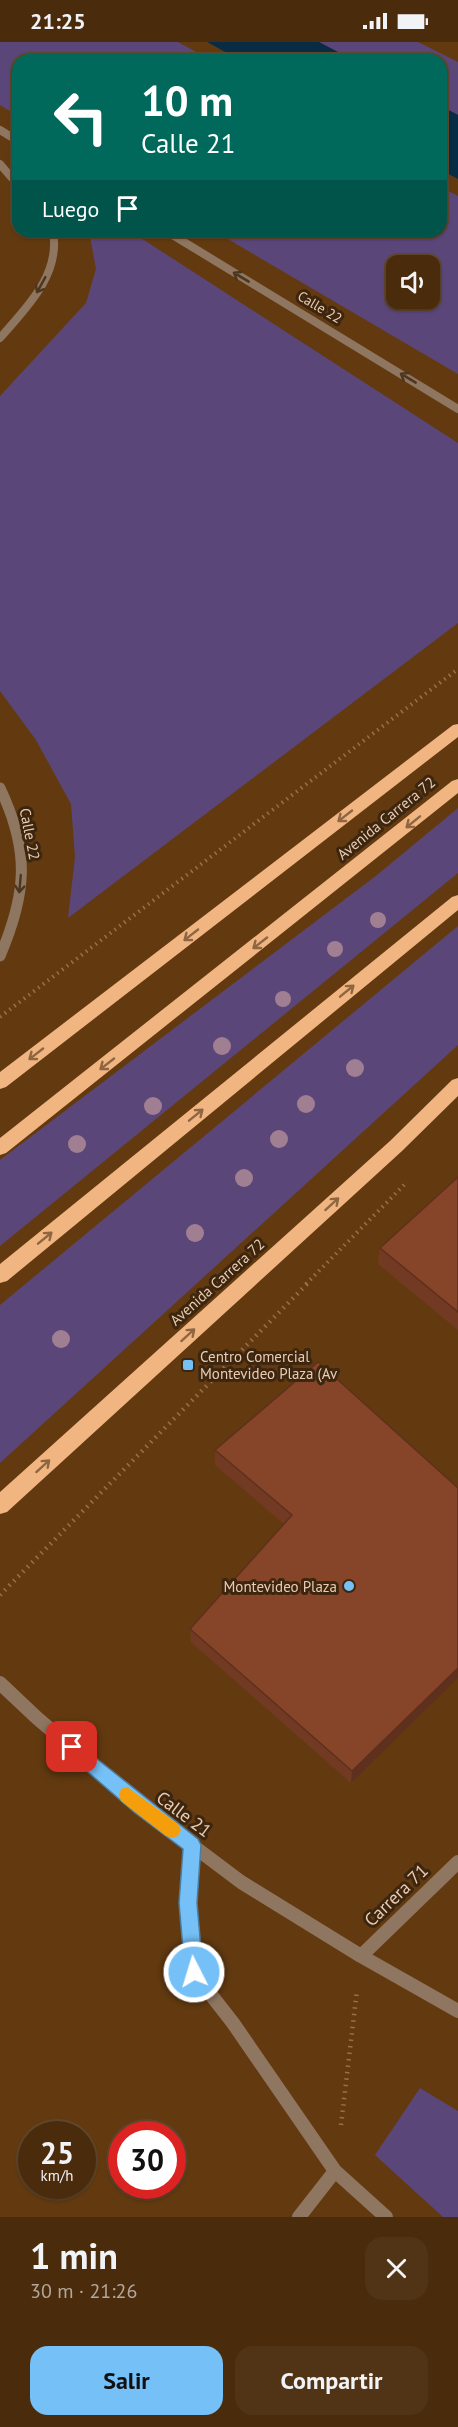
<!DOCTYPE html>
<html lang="es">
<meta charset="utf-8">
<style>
body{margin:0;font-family:"PT Sans",sans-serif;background:#513415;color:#f1f3f6;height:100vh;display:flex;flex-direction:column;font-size:22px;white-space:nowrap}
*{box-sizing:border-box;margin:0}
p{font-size:20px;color:#b2a79d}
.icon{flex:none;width:33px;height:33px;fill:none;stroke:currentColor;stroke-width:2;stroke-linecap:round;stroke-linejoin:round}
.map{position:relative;height:2175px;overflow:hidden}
.drawer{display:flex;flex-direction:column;background:#4a2c0c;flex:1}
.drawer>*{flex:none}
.top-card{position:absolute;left:12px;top:12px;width:435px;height:183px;border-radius:18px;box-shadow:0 2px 4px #0004,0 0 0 2px #61482d;background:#00695c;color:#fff;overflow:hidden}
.buttons{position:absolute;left:386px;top:213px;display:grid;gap:12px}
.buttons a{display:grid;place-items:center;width:54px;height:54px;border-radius:12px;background:#4a2c0c;box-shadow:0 2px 4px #0004,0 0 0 2px #61482d;font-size:30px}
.speed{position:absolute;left:18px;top:2079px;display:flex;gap:12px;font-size:30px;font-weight:700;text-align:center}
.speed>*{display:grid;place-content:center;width:78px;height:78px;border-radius:50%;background:#4a2c0c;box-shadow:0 2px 4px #0004,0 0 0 2px #61482d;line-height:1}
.speed small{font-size:15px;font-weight:400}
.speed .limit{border:9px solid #d22;background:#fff;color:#111}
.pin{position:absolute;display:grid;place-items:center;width:51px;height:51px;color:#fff;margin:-26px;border-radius:12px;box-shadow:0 3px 9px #0006}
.me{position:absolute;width:66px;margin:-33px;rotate:355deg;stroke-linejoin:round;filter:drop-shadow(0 0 4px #0008)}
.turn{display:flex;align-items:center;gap:21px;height:126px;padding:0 30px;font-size:27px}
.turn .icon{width:78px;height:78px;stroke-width:2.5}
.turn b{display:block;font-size:42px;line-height:51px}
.then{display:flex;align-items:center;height:57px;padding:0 30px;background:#0003;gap:12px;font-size:22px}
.round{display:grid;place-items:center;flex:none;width:63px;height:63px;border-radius:18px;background:#513415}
.overview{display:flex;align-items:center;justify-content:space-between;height:102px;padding:0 30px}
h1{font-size:36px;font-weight:700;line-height:45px}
.primary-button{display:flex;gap:12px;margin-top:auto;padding:12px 30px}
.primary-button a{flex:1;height:69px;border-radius:18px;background:#75c0f6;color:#111;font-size:24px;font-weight:700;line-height:69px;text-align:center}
.primary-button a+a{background:#513415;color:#f1f3f6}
.status{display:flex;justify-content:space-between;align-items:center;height:42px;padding:0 30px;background:#4a2c0c;direction:ltr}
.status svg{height:16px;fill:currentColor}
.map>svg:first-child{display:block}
.green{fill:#5b4679;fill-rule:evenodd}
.water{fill:#082c44}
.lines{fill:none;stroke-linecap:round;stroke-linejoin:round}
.path-far1{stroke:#96714d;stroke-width:4;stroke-dasharray:1.5 4.5;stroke-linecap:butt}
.path{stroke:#96714d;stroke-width:4.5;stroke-dasharray:1.5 5;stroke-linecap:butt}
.street-far2{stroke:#8f7661;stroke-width:8}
.street-far1{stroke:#8f7661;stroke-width:11}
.street{stroke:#8f7661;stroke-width:14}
.highway{fill:#f1b581;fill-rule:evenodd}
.tree{fill:#a17f93}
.wall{fill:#733a23}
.shaded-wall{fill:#5e301d}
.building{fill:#864429;stroke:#5e301d;stroke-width:1.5}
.oneway{stroke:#4d361f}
.oneway2{stroke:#8e6642}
.route{fill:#75c0f6;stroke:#4c7da0;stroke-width:1.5}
.slow{fill:#f59e0b}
.poi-dot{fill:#75c0f6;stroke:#3d260f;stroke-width:2}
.labels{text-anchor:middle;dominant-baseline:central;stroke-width:6;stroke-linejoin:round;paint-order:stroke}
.far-street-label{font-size:14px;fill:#ebccb2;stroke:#3d260f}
.street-label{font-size:15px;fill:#ebccb2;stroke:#3d260f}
.poi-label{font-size:15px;fill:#ebccb2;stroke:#3d260f;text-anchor:start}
.near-street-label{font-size:18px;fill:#ebccb2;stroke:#3d260f}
</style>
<div class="status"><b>21:25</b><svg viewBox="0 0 49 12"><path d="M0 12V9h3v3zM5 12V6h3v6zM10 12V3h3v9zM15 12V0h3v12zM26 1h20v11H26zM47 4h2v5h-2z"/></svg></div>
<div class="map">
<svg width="458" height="2175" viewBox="0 0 458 2175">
<rect width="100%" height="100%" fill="#633a10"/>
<!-- green -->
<path class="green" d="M 0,0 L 178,0 L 211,18 L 18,18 L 18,74 L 0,63 Z
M 319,0 L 418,0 L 458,20 L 458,73 L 441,64 L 441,18 L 353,18 Z
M 441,145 L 458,154 L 458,332 L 214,189 L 441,189 ZM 396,224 L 429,224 L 429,256 L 396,256 Z
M 89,189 L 130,189 L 458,401 L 458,581 L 68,876 L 75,815 L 71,762 L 36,698 L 0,649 L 0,354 L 86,261 L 96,227 Z
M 458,766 L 458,831 L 0,1204 L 0,1118 L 377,833 Z
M 458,884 L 458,1003 L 0,1421 L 0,1263 Z
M 420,2046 L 458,2069 L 458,2175 L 443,2175 L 375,2113 Z"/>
<!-- water -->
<path class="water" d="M 207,0 L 319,0 L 353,18 L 240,18 Z
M 441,64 L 458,73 L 458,137 L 441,128 Z"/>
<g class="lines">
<!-- path-far1 -->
<path class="path-far1" d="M 0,975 L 458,627
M 306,1242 L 407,1140"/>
<!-- path -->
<path class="path" d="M 0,1553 L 308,1241
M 341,2083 L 357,1948"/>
<!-- street-far2 -->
<path class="street-far2" d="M 0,88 L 18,99
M 0,122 L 18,143
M 166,189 L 458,367
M 0,296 C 26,266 61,233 53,189"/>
<!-- street-far1 -->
<path class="street-far1" d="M 0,746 C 30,809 27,851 0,914"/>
<!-- street -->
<path class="street" d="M 0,1641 L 37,1676 L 140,1764 L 241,1840 L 361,1914 L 458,1969
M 192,1803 L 188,1861 L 194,1931 L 233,1981 L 335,2129 L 386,2175
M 361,1914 L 458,1820
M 299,2175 L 335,2129"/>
<!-- highway -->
<path class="highway" d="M 458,682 L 458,695 L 6,1045 L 0,1047 L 0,1030 L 453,683 Z
M 458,737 L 458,751 L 6,1111 L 0,1113 L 0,1096 L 452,739 Z
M 458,853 L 458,868 L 7,1239 L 0,1241 L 0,1222 L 452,855 Z
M 458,1036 L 458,1054 L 402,1109 L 7,1470 L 0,1472 L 0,1450 L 390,1099 L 452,1038 Z"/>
</g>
<!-- trees -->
<g class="tree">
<circle cx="378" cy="878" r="8"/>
<circle cx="335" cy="907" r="8"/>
<circle cx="283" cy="957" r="8"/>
<circle cx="222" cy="1004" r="9"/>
<circle cx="355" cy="1026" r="9"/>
<circle cx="306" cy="1062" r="9"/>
<circle cx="153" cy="1064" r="9"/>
<circle cx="279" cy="1097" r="9"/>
<circle cx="77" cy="1102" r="9"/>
<circle cx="244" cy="1136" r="9"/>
<circle cx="195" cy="1191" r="9"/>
<circle cx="61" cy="1297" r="9"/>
</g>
<!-- wall -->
<path class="wall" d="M 458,1135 L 458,1288 L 378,1222 L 380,1206 Z
M 215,1408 L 458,1446 L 351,1741 L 191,1600 L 190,1587 L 284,1482 L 215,1423 Z"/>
<!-- shaded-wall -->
<path class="shaded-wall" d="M 458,1626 L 458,1636 L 351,1741 L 352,1729 Z"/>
<!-- building -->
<path class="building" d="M 458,1135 L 458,1270 L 380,1206 Z
M 318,1320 L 458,1446 L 458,1626 L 352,1729 L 190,1587 L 292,1473 L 215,1408 Z"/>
<!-- one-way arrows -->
<defs><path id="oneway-shaft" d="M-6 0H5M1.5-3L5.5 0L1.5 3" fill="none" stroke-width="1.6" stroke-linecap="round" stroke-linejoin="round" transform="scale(1.5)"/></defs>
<g class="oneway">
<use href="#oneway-shaft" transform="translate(241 235) rotate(-149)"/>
<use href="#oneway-shaft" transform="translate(41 243) rotate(119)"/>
<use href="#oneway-shaft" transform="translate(408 336) rotate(-149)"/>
<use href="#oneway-shaft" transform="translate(20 842) rotate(95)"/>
</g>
<g class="oneway2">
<use href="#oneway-shaft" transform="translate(345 774) rotate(142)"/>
<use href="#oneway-shaft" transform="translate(413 780) rotate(141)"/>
<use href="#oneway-shaft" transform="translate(191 893) rotate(142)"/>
<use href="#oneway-shaft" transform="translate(260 901) rotate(142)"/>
<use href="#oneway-shaft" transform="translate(347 949) rotate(-39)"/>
<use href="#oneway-shaft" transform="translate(36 1012) rotate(142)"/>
<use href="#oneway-shaft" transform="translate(107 1022) rotate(142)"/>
<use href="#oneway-shaft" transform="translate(196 1073) rotate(-39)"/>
<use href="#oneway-shaft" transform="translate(332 1162) rotate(-42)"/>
<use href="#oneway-shaft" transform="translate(45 1196) rotate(-39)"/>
<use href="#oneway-shaft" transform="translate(188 1293) rotate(-42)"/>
<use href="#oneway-shaft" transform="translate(43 1424) rotate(-42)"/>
</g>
<!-- route -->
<path class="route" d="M 72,1697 L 198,1797 L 201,1803 L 197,1861 L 203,1930 L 201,1937 L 194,1939 L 188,1937 L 185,1930 L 179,1861 L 183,1807 L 134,1770 L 66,1711 L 63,1705 L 66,1700 Z"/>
<!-- slow -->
<path class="slow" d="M 127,1745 L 178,1782 L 181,1788 L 178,1794 L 172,1796 L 166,1794 L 121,1759 L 119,1753 L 121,1747 Z"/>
<!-- markers -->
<g class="poi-dot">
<rect x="182" y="1317" width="12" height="12" rx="3"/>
<circle cx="349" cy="1544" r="6"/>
</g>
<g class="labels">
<!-- far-street labels -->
<g class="far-street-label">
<text transform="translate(320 265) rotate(31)">Calle 22</text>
</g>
<!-- street labels -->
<g class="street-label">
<text transform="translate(386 776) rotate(-39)">Avenida Carrera 72</text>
<text transform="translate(30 792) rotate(79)">Calle 22</text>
<text transform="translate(217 1240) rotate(-42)">Avenida Carrera 72</text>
</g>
<!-- poi labels -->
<g class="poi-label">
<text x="200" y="1314">Centro Comercial<tspan x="200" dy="17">Montevideo Plaza (Av</tspan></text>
<text x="337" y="1544" text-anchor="end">Montevideo Plaza</text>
</g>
<!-- near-street labels -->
<g class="near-street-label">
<text transform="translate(184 1772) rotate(37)">Calle 21</text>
<text transform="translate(396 1853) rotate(-44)">Carrera 71</text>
</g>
</g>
</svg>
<div class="buttons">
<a><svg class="icon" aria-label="sound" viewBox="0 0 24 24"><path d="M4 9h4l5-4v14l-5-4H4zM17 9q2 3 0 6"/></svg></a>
</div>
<div class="speed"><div>25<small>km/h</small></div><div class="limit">30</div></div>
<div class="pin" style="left:72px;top:1705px;background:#d93025"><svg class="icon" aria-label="arrive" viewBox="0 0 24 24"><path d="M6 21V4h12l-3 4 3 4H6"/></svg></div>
<svg class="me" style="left:194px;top:1930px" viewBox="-20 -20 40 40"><circle r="17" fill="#75c0f6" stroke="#fff" stroke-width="3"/><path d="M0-11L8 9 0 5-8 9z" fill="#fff"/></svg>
<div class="top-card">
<div class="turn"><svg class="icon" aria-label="left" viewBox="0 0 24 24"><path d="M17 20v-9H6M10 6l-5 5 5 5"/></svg><div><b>10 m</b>Calle 21</div></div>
<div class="then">Luego<svg class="icon" aria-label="arrive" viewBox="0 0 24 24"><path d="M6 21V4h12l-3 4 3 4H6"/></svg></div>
</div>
</div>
<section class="drawer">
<div class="overview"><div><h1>1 min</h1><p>30 m · 21:26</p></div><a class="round"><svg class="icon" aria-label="close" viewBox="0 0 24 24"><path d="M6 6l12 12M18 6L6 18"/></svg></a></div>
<div class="primary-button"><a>Salir</a><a>Compartir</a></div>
</section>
